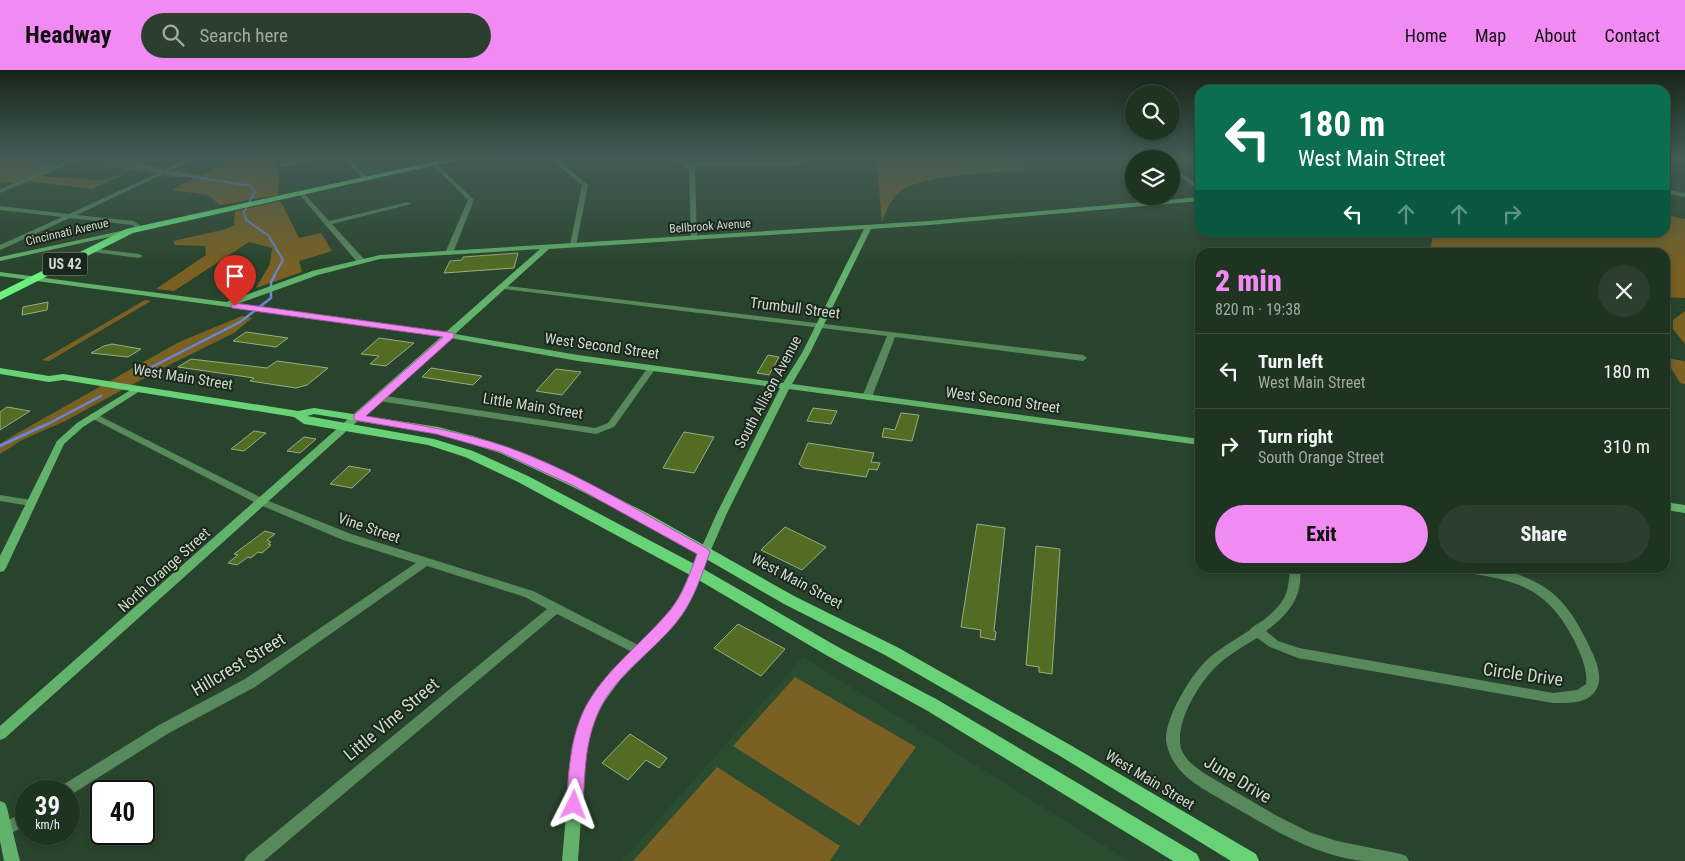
<!DOCTYPE html>
<meta charset="utf-8">
<style>
body{margin:0;font-family:"Roboto Condensed",sans-serif;background:#2c3f2e;color:#f1f3f6;height:100vh;display:flex;flex-direction:column;font-size:19px;white-space:nowrap}
*{box-sizing:border-box;margin:0}
p{font-size:16px;color:#a1aaa5}
.icon{flex:none;width:28px;height:28px;fill:none;stroke:currentColor;stroke-width:2;stroke-linecap:round;stroke-linejoin:round}
.map{position:relative;flex:1;overflow:hidden}
.side{position:absolute;left:1195px;top:178px;width:475px;height:325px;display:flex;flex-direction:column;background:#1f3321;border-radius:15px;box-shadow:0 2px 8px #0003,0 0 0 1px #3c4e3f}
.side>*{flex:none}
.hud{position:absolute;left:1195px;top:15px;width:475px;height:152px;border-radius:15px;box-shadow:0 2px 8px #0003,0 0 0 1px #3c4e3f;background:#0b6e4f;color:#fff;overflow:hidden}
.controls{position:absolute;left:1125px;top:15px;display:grid;gap:10px}
.controls a{display:grid;place-items:center;width:55px;height:55px;border-radius:50%;background:#1f3321;box-shadow:0 2px 8px #0003,0 0 0 1px #3c4e3f;font-size:25px}
.speed{position:absolute;left:15px;top:710px;display:flex;gap:10px;font-size:25px;font-weight:700;text-align:center}
.speed>*{display:grid;place-content:center;width:65px;height:65px;border-radius:50%;background:#1f3321;box-shadow:0 2px 8px #0003,0 0 0 1px #3c4e3f;line-height:1}
.speed small{font-size:12px;font-weight:400}
.speed .limit{border:2px solid #111;border-radius:8px;background:#fff;color:#111}
.pin{position:absolute;display:grid;place-items:center;width:42px;height:42px;color:#fff;margin:-51px -21px;border-radius:50% 50% 50% 0;rotate:-45deg;box-shadow:0 0 5px #0007}
.pin .icon{rotate:45deg}
.me{position:absolute;width:55px;margin:-28px;rotate:3deg;stroke-linejoin:round;filter:drop-shadow(0 0 4px #0008)}
.turn{display:flex;align-items:center;gap:18px;height:105px;padding:0 20px;font-size:22px}
.turn .icon{width:65px;height:65px;stroke-width:2.5}
.turn b{display:block;font-size:35px;line-height:42px}
.lanes{display:flex;align-items:center;height:48px;padding:0 20px;background:#0003;justify-content:center;gap:25px;direction:ltr}
.lanes .off{opacity:.35}
.round{display:grid;place-items:center;flex:none;width:52px;height:52px;border-radius:26px;background:#2c3f2e}
.summary{display:flex;align-items:center;justify-content:space-between;height:85px;padding:0 20px}
h1{font-size:30px;font-weight:800;line-height:38px;color:#f28af3}
.action{display:flex;gap:10px;margin-top:auto;padding:10px 20px}
.action a{flex:1;height:58px;border-radius:30px;background:#f28af3;color:#111;font-size:20px;font-weight:800;line-height:58px;text-align:center}
.action a+a{background:#2c3f2e;color:#f1f3f6}
ul{padding:0;list-style:none}
li{display:flex;align-items:center;gap:15px;height:75px;padding:0 20px;border-top:1px solid #3c4e3f}
li div{flex:1}
li b{display:block;font-size:19px}
li em{font-style:normal}
header{display:flex;align-items:center;gap:30px;box-sizing:border-box;height:70px;padding:0 25px;background:#f28af3;color:#111}
header strong{font-size:24px}
nav{display:flex;gap:28px;margin-inline-start:auto;font-size:18px}
.search{width:350px;height:45px;background:#2c3f2e;display:flex;align-items:center;gap:12px;box-sizing:border-box;padding:0 18px;border-radius:28px;color:#a1aaa5;font-size:19px}
.map>svg:first-child{display:block}
.built{fill:#2b4c2e}
.green{fill:#7a6123}
.lines{fill:none;stroke-linecap:round;stroke-linejoin:round}
.stream-far2{stroke:#6788da;stroke-width:2}
.stream-far1{stroke:#6788da;stroke-width:2.5}
.stream{stroke:#6788da;stroke-width:3}
.building{fill:#526c23;stroke:#9bab87}
.street{fill:#58895c;fill-rule:evenodd}
.secondary{fill:#62b26b;fill-rule:evenodd}
.primary{fill:#68d276;fill-rule:evenodd}
.highway{fill:#6def80;fill-rule:evenodd}
.route{fill:#f28af3;stroke:#9d5a9e}
.labels{text-anchor:middle;dominant-baseline:central;stroke-width:4;stroke-linejoin:round;paint-order:stroke}
.far-street-label{font-size:12px;fill:#ccdbcc;stroke:#1b271c}
.shield{fill:#1b271c;stroke:#97a597;stroke-width:1}
.shield-label{font-size:14px;font-weight:bold;fill:#ccdbcc}
.street-label{font-size:15px;fill:#ccdbcc;stroke:#1b271c}
.near-street-label{font-size:18px;fill:#ccdbcc;stroke:#1b271c}
</style>
<header>
<strong>Headway</strong>
<div class="search"><svg class="icon" aria-label="search" viewBox="0 0 24 24"><circle cx="10" cy="10" r="6"/><path d="M15 15l6 6"/></svg>Search here</div>
<nav><a>Home</a><a>Map</a><a>About</a><a>Contact</a></nav>
</header>
<div class="map">
<svg width="1685" height="791" viewBox="0 0 1685 791">
<rect width="100%" height="100%" fill="#29442c"/>
<!-- built -->
<path class="built" d="M 803,587 L 1129,791 L 622,791 Z"/>
<!-- green -->
<path class="green" d="M 0,88 L 7,88 L 61,94 L 14,113 L 0,112 Z
M 109,88 L 147,88 L 143,90 L 144,93 L 166,99 L 158,103 L 96,95 Z
M 235,88 L 271,88 L 279,104 L 278,125 L 220,135 L 208,125 L 172,120 L 194,108 L 163,106 L 174,100 L 202,105 Z
M 876,88 L 1015,88 L 1027,100 C 996,103 919,103 897,124 C 890,130 886,143 882,151 Z
M 127,103 L 92,119 L 26,111 L 40,106 L 101,110 Z
M 276,132 L 281,132 L 299,168 L 321,163 L 332,181 L 299,191 L 302,202 L 256,218 L 270,194 L 272,178 L 249,172 L 174,221 L 156,219 L 206,185 L 205,176 L 175,175 L 173,171 L 226,159 L 234,155 L 235,141 Z
M 1671,146 L 1685,149 L 1685,228 L 1665,227 L 1665,182 L 1430,182 L 1433,164 L 1665,162 L 1665,147 Z
M 145,230 L 151,231 L 49,291 L 42,290 Z
M 1685,241 L 1685,274 L 1673,259 L 1673,250 Z
M 242,246 L 252,248 L 234,263 L 159,300 L 65,351 L 22,370 L 0,384 L 0,374 L 16,364 L 179,272 Z
M 1665,288 L 1685,291 L 1685,314 L 1680,313 Z
M 795,607 L 916,677 L 859,756 L 733,676 Z
M 717,697 L 840,776 L 830,791 L 633,791 Z"/>
<g class="lines">
<!-- stream-far2 -->
<path class="stream-far2" d="M 133,88 L 136,94 L 152,100 L 251,116 L 255,121 L 244,142 L 246,150 L 268,165 L 283,190 L 274,206"/>
<!-- stream-far1 -->
<path class="stream-far1" d="M 136,305 L 240,252 L 271,228 L 271,212 L 275,205
M 42,357 L 101,326"/>
<!-- stream -->
<path class="stream" d="M 0,376 L 45,355"/>
</g>
<!-- building -->
<path class="building" d="M 518,183 L 514,198 L 444,203 L 450,191 L 462,190 L 463,187 Z
M 48,232 L 47,240 L 22,245 L 23,237 Z
M 246,262 L 288,268 L 276,277 L 233,271 Z
M 379,268 L 414,273 L 386,296 L 370,294 L 379,286 L 361,284 Z
M 112,274 L 141,279 L 128,287 L 91,283 L 104,276 Z
M 768,285 L 779,287 L 769,305 L 757,303 Z
M 191,289 L 267,298 L 277,291 L 328,298 L 307,315 L 296,318 L 250,311 L 254,308 L 178,297 Z
M 431,298 L 482,306 L 473,315 L 422,307 Z
M 556,299 L 581,302 L 562,325 L 536,321 Z
M 7,337 L 30,341 L 0,360 L 0,342 Z
M 813,338 L 837,341 L 831,354 L 807,351 Z
M 901,343 L 919,345 L 912,371 L 882,367 L 884,358 L 895,360 Z
M 254,361 L 266,363 L 244,381 L 231,379 Z
M 684,362 L 714,367 L 694,403 L 663,398 Z
M 304,367 L 316,369 L 300,383 L 287,381 Z
M 808,373 L 874,383 L 871,392 L 880,393 L 877,400 L 869,399 L 866,407 L 804,398 L 799,394 Z
M 349,396 L 371,400 L 352,418 L 330,414 Z
M 977,454 L 1005,458 L 994,561 L 996,562 L 995,570 L 980,567 L 981,560 L 961,557 Z
M 785,457 L 826,477 L 802,500 L 761,480 Z
M 265,461 L 275,464 L 267,470 L 271,472 L 268,474 L 271,475 L 262,483 L 258,482 L 251,488 L 248,487 L 237,495 L 228,493 L 238,485 L 234,484 Z
M 1036,476 L 1060,479 L 1052,604 L 1039,602 L 1039,597 L 1026,595 Z
M 738,554 L 785,579 L 761,606 L 714,578 Z
M 630,664 L 667,688 L 659,698 L 646,690 L 628,710 L 602,693 Z"/>
<g class="lines">
<!-- street -->
<path class="street" d="M 75,88 L 83,88 L 0,123 L 0,119 Z
M 190,88 L 197,88 L 77,145 L 134,151 L 142,157 L 142,159 L 138,159 L 132,155 L 70,148 L 0,180 L 0,175 L 62,147 L 0,140 L 0,136 L 69,144 Z
M 309,88 L 320,88 L 281,97 L 278,95 Z
M 343,88 L 349,88 L 368,108 L 368,110 L 364,110 Z
M 549,88 L 555,88 L 588,115 L 576,176 L 570,175 L 582,115 Z
M 673,88 L 680,88 L 689,94 L 702,92 L 794,92 L 801,88 L 808,88 L 795,96 L 702,96 L 693,97 L 695,99 L 697,168 L 694,170 L 691,168 L 689,100 Z
M 1154,88 L 1160,88 L 1161,89 L 1155,89 Z
M 1673,88 L 1680,88 L 1685,90 L 1685,94 Z
M 435,92 L 474,130 L 453,183 L 449,185 L 445,183 L 468,130 L 433,95 L 433,93 Z
M 1171,96 L 1200,116 L 1200,121 L 1171,101 Z
M 1665,119 L 1685,123 L 1685,127 L 1665,123 Z
M 299,122 L 303,122 L 329,151 L 408,132 L 411,134 L 332,154 L 364,189 L 365,191 L 361,193 L 358,193 L 299,124 Z
M 90,178 L 139,184 L 143,186 L 139,188 L 93,182 L 89,180 Z
M 500,215 L 1083,285 L 1087,288 L 1083,291 L 895,267 L 872,327 L 867,330 L 862,327 L 887,266 L 503,219 L 499,217 Z
M 652,295 L 656,298 L 614,357 L 596,364 L 379,331 L 374,328 L 379,325 L 595,358 L 608,353 L 649,296 Z
M 94,343 L 266,430 L 351,464 L 533,521 L 644,578 L 646,581 L 644,584 L 640,586 L 636,584 L 557,544 L 264,791 L 244,791 L 247,786 L 547,539 L 525,527 L 427,496 L 255,617 L 169,663 L 69,726 L 69,721 L 59,721 L 61,716 L 159,655 L 245,609 L 416,493 L 343,470 L 258,434 L 91,348 L 89,346 L 91,344 Z
M 0,425 L 31,430 L 36,433 L 31,436 L 0,431 Z
M 1290,498 L 1300,498 C 1303,527 1289,544 1266,561 L 1278,571 L 1299,578 L 1553,623 L 1577,620 L 1586,614 C 1588,599 1580,583 1574,570 C 1547,517 1516,510 1461,502 L 1457,501 L 1455,498 C 1489,493 1534,504 1559,529 C 1574,544 1584,565 1593,584 C 1598,596 1604,612 1593,624 C 1584,634 1566,633 1553,633 L 1298,588 L 1270,577 L 1257,568 C 1244,576 1230,584 1219,594 C 1200,610 1172,656 1182,681 C 1187,692 1198,699 1207,705 L 1277,746 L 1309,762 L 1337,771 L 1401,784 L 1406,786 L 1409,791 C 1394,791 1378,791 1363,791 C 1316,786 1274,760 1234,737 C 1215,725 1189,714 1176,695 C 1171,688 1167,679 1166,670 C 1165,647 1192,603 1209,588 C 1222,577 1236,569 1250,560 C 1253,555 1261,553 1266,548 C 1287,530 1288,524 1290,498 Z
M 26,740 L 26,755 L 5,767 L 0,765 L 0,755 Z"/>
<!-- secondary -->
<path class="secondary" d="M 1665,88 L 1685,88 L 1682,90 L 1665,91 Z
M 1200,127 L 1200,131 L 929,155 L 871,159 L 810,283 L 792,314 L 1200,369 L 1200,375 L 789,319 L 727,443 L 687,535 L 657,572 L 620,610 L 599,639 L 586,676 L 578,791 L 562,791 L 572,676 L 586,637 L 610,602 L 649,566 L 678,530 L 717,443 L 780,318 L 578,291 L 450,268 L 5,668 L 0,670 L 0,656 L 442,266 L 0,206 L 0,202 L 226,232 L 312,201 L 380,185 L 929,151 ZM 864,159 L 802,283 L 783,313 L 578,285 L 455,264 L 549,179 ZM 540,179 L 446,262 L 237,234 L 318,205 L 380,189 Z
M 130,159 L 133,161 L 132,162 L 0,191 L 0,187 Z
M 137,316 L 141,319 L 140,321 L 83,357 L 64,374 L 6,498 L 4,501 L 0,502 L 0,486 L 57,371 L 77,353 Z
M 1665,432 L 1685,435 L 1685,443 L 1665,440 Z
M 0,731 L 5,733 L 7,738 L 20,791 L 4,791 L 0,771 Z"/>
<!-- primary -->
<path class="primary" d="M 0,298 L 49,306 L 63,304 L 298,341 L 314,338 L 438,357 L 473,366 L 508,377 L 581,410 L 647,443 L 794,526 L 897,577 L 1072,676 L 1256,784 L 1259,791 L 1231,791 L 1060,686 L 885,585 L 784,534 L 637,449 L 571,416 L 500,383 L 465,372 L 437,364 L 314,344 L 307,346 L 434,369 L 473,381 L 528,406 L 700,497 L 838,577 L 938,630 L 1197,784 L 1200,791 L 1173,791 L 926,640 L 826,585 L 690,505 L 518,412 L 465,387 L 428,375 L 304,354 L 294,347 L 63,310 L 49,312 L 0,304 Z"/>
<!-- highway -->
<path class="highway" d="M 451,88 L 466,88 L 133,163 L 0,230 L 0,222 L 126,159 Z"/>
</g>
<!-- sky -->
<linearGradient id="sky" x2="0" y2="1"><stop stop-color="#172518"/><stop offset="0.44" stop-color="#435c56"/><stop offset="1" stop-color="#435c56" stop-opacity="0"/></linearGradient>
<rect width="1685" height="199" fill="url(#sky)"/>
<!-- route -->
<path class="route" d="M 235,233 L 454,263 L 454,267 L 366,346 C 413,354 461,361 507,377 C 578,402 643,444 708,479 L 710,482 C 702,504 695,526 682,545 C 658,579 617,602 599,641 C 585,671 585,702 583,735 L 580,740 L 574,742 L 569,740 L 566,735 C 569,700 570,665 587,634 C 608,597 644,572 671,539 C 683,524 690,503 697,484 L 572,415 L 500,382 L 436,364 L 354,350 L 354,345 L 443,267 L 232,238 L 231,236 Z"/>
<g class="labels">
<!-- far-street labels -->
<g class="far-street-label">
<text transform="translate(710 156) rotate(-4)">Bellbrook Avenue</text>
<text transform="translate(67 162) rotate(-13)">Cincinnati Avenue</text>
</g>
<!-- shield labels -->
<rect class="shield" x="42.5" y="182.5" width="45" height="23" rx="4"/>
<g class="shield-label">
<text x="65" y="194">US 42</text>
</g>
<!-- street labels -->
<g class="street-label">
<text transform="translate(795 238) rotate(7)">Trumbull Street</text>
<text transform="translate(602 276) rotate(8)">West Second Street</text>
<text transform="translate(183 307) rotate(9)">West Main Street</text>
<text transform="translate(768 322) rotate(-62)">South Allison Avenue</text>
<text transform="translate(1003 330) rotate(8)">West Second Street</text>
<text transform="translate(533 336) rotate(9)">Little Main Street</text>
<text transform="translate(369 458) rotate(19)">Vine Street</text>
<text transform="translate(164 500) rotate(-42)">North Orange Street</text>
<text transform="translate(797 511) rotate(28)">West Main Street</text>
<text transform="translate(1150 710) rotate(31)">West Main Street</text>
</g>
<!-- near-street labels -->
<g class="near-street-label">
<text transform="translate(238 594) rotate(-31)">Hillcrest Street</text>
<text transform="translate(1523 604) rotate(8)">Circle Drive</text>
<text transform="translate(391 649) rotate(-40)">Little Vine Street</text>
<text transform="translate(1238 709) rotate(31)">June Drive</text>
</g>
</g>
</svg>
<div class="controls">
<a><svg class="icon" aria-label="search" viewBox="0 0 24 24"><circle cx="10" cy="10" r="6"/><path d="M15 15l6 6"/></svg></a>
<a><svg class="icon" aria-label="layers" viewBox="0 0 24 24"><path d="M12 4l9 5-9 5-9-5zM3 14l9 5 9-5"/></svg></a>
</div>
<div class="speed"><div>39<small>km/h</small></div><div class="limit">40</div></div>
<div class="pin" style="left:235px;top:236px;background:#d93025"><svg class="icon" aria-label="arrive" viewBox="0 0 24 24"><path d="M6 21V4h12l-3 4 3 4H6"/></svg></div>
<svg class="me" style="left:574px;top:735px" viewBox="-20 -20 40 40"><path d="M0-17L14 15 0 8-14 15z" fill="#f28af3" stroke="#fff" stroke-width="4"/></svg>
<div class="hud">
<div class="turn"><svg class="icon" aria-label="left" viewBox="0 0 24 24"><path d="M17 20v-9H6M10 6l-5 5 5 5"/></svg><div><b>180 m</b>West Main Street</div></div>
<div class="lanes"><svg class="icon" aria-label="left" viewBox="0 0 24 24"><path d="M17 20v-9H6M10 6l-5 5 5 5"/></svg><svg class="icon off" aria-label="ahead" viewBox="0 0 24 24"><path d="M12 20V5M6 11l6-6 6 6"/></svg><svg class="icon off" aria-label="ahead" viewBox="0 0 24 24"><path d="M12 20V5M6 11l6-6 6 6"/></svg><svg class="icon off" aria-label="right" viewBox="0 0 24 24"><path d="M7 20v-9h11M14 6l5 5-5 5"/></svg></div>
</div>
<section class="side">
<div class="summary"><div><h1>2 min</h1><p>820 m · 19:38</p></div><a class="round"><svg class="icon" aria-label="close" viewBox="0 0 24 24"><path d="M6 6l12 12M18 6L6 18"/></svg></a></div>
<ul>
<li><svg class="icon" aria-label="left" viewBox="0 0 24 24"><path d="M17 20v-9H6M10 6l-5 5 5 5"/></svg><div><b>Turn left</b><p>West Main Street</p></div><em>180 m</em></li>
<li><svg class="icon" aria-label="right" viewBox="0 0 24 24"><path d="M7 20v-9h11M14 6l5 5-5 5"/></svg><div><b>Turn right</b><p>South Orange Street</p></div><em>310 m</em></li>
</ul>
<div class="action"><a>Exit</a><a>Share</a></div>
</section>
</div>
